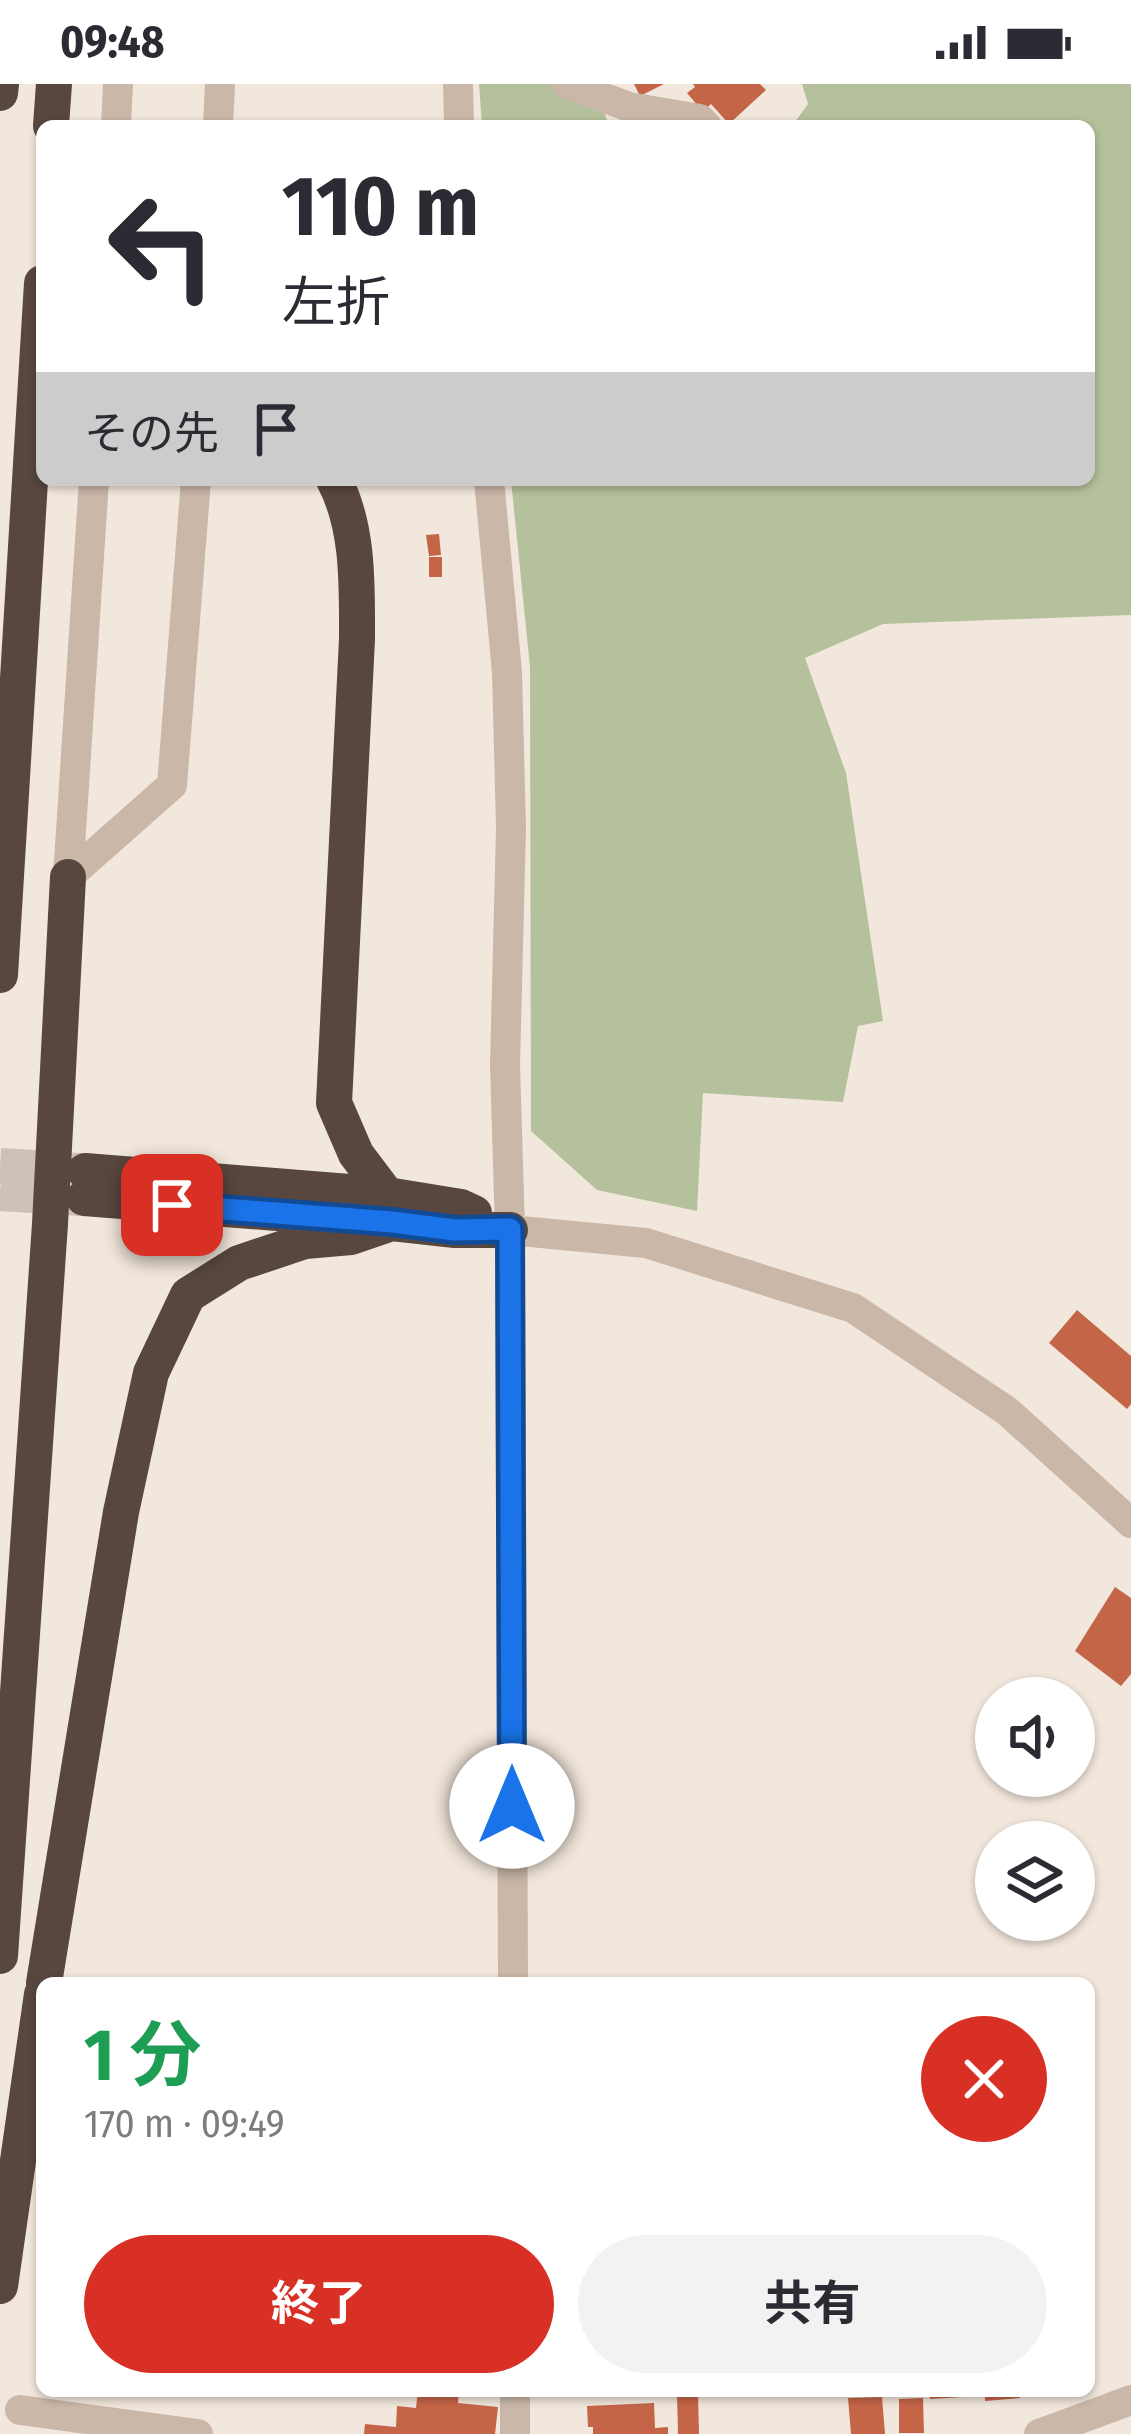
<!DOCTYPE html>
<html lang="ja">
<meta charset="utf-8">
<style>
body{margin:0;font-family:"Fira Sans Condensed","Noto Sans JP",sans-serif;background:#f2f2f3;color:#2b2b33;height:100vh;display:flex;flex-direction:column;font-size:45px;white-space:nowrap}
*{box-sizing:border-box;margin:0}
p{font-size:39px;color:#7c7c81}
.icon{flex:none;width:66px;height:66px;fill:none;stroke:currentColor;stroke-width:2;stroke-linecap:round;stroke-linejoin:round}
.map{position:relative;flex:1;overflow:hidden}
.sheet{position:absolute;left:36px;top:1893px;width:1059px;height:420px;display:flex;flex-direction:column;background:#fff;border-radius:18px;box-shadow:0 3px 9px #0004}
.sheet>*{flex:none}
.hud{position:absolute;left:36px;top:36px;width:1059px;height:366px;border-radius:18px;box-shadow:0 3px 9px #0004;background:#fff;color:#2b2b33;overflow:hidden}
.controls{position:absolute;left:975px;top:1593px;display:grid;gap:24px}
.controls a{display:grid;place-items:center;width:120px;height:120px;border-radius:50%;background:#fff;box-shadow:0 3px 9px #0004;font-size:60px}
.pin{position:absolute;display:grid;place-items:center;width:102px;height:102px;color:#fff;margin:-51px;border-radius:24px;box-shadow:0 6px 18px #0006}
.me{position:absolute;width:132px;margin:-66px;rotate:0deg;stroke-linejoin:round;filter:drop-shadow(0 0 9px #0008)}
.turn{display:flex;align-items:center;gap:42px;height:252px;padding:0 48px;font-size:54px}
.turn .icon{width:156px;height:156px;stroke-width:2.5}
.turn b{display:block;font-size:84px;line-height:102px}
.then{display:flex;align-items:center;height:114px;padding:0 48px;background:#0003;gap:24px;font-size:45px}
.round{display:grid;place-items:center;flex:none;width:126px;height:126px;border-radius:63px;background:#f2f2f3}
.summary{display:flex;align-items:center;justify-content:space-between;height:204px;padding:0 48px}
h1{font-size:72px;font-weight:700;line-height:90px;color:#1e9e55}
.primary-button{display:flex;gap:24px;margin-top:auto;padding:24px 48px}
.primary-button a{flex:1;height:138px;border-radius:72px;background:#d93025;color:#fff;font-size:48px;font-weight:700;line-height:138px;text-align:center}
.primary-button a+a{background:#f2f2f3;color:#2b2b33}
.status{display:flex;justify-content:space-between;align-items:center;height:84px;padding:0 60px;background:#fff;direction:ltr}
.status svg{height:33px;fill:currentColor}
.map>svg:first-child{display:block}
.green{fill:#b5c19c}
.building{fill:#c56547}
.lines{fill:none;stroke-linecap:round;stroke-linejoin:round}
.highway-tunnel{stroke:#cdc2b8;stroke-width:36;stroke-dasharray:36 18;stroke-linecap:butt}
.minor{stroke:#cab7a8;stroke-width:30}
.highway{stroke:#58473f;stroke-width:36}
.route-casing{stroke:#114b97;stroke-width:30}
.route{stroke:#1a73e8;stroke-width:21}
</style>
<div class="status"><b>09:48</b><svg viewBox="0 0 49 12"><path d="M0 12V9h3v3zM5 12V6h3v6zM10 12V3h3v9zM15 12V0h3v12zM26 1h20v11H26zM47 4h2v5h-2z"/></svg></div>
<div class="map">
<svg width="1131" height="2350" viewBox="0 0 1131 2350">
<rect width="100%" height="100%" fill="#f2e7dc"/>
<!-- green -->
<path class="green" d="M 479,0 L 594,0 L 609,42 L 482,42 Z
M 802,0 L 1131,0 L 1131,531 L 883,540 L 805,574 L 846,689 L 883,937 L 858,942 L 843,1018 L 703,1009 L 697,1127 L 597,1106 L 531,1047 L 530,583 L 511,396 L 1089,396 L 1089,42 L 792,42 L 808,20 Z"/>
<!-- building -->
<path class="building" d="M 634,0 L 664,0 L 640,12 Z
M 693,0 L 760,0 L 766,6 L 729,40 L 711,20 L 703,28 L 687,9 L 695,3 Z
M 439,450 L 441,471 L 429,472 L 426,451 Z
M 429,473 L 442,473 L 442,493 L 429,493 Z
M 1077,1226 L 1131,1272 L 1131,1320 L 1127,1325 L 1049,1259 Z
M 1115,1503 L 1131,1514 L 1131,1590 L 1121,1602 L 1075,1567 Z
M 418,2307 L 459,2307 L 458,2319 L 498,2323 L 495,2350 L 364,2350 L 365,2340 L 396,2343 L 397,2322 L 416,2324 Z
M 929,2307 L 978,2307 L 979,2312 L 930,2315 Z
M 985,2307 L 1019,2307 L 1020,2314 L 985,2317 Z
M 698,2309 L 699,2350 L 678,2350 L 677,2310 Z
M 882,2313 L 885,2350 L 851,2350 L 848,2314 Z
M 923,2314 L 924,2349 L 899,2349 L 899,2315 Z
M 654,2319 L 655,2344 L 668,2343 L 668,2350 L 593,2350 L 593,2343 L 588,2343 L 587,2322 Z"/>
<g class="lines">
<!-- highway-tunnel -->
<path class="highway-tunnel" d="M 0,1082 L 80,1087
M 0,1109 L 80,1114"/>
<!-- minor -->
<path class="minor" d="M 458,0 L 459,42
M 567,0 L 629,23 L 700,35 L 707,42
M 116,42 L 118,0
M 218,42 L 220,0
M 489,396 L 507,588 L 511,744 L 505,981 L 510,1146 L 513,1899
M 68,793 L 172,701 L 196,396
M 68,793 L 94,396
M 510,1146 L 646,1159 L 853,1224 L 1007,1327 L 1131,1439
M 515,2307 L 515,2350
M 20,2326 L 198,2350
M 1039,2350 L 1131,2316"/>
<!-- highway -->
<path class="highway" d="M 0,9 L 1,0
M 51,42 L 54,0
M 334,396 C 359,443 357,502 357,555 L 334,1019 L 356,1070 L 387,1111
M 0,891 L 42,199
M 85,1087 L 387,1111 L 461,1123 L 474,1129
M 84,1114 L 353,1135
M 0,1872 L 50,1140 L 68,793
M 44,1899 L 121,1428 L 151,1289 L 188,1211 L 239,1179 L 305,1157 L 351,1153 L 392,1139 L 455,1146 L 510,1146
M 0,2202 L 42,1910"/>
</g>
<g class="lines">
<defs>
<path id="route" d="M 172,1121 L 392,1138 L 455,1146 L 510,1145 L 512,1722"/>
</defs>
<!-- route casing -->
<use href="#route" class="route-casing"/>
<!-- route -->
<use href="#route" class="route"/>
</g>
</svg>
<div class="controls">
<a><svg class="icon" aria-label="sound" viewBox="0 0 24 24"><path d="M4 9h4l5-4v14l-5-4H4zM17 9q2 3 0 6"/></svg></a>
<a><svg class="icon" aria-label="layers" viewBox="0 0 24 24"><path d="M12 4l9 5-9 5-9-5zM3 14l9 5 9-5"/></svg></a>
</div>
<div class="pin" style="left:172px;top:1121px;background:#d93025"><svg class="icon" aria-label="arrive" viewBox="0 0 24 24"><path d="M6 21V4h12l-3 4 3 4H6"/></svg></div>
<svg class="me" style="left:512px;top:1722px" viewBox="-20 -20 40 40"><circle r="19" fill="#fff"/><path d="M0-13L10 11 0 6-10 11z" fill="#1a73e8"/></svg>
<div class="hud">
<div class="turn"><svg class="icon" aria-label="left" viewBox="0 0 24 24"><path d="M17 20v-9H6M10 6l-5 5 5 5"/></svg><div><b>110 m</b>左折</div></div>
<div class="then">その先<svg class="icon" aria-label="arrive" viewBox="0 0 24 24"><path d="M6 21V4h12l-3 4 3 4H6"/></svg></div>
</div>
<section class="sheet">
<div class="summary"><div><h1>1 分</h1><p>170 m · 09:49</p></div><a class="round" style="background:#d93025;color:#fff"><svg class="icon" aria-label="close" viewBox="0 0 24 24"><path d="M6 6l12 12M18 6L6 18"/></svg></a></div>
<div class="primary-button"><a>終了</a><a>共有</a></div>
</section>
</div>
